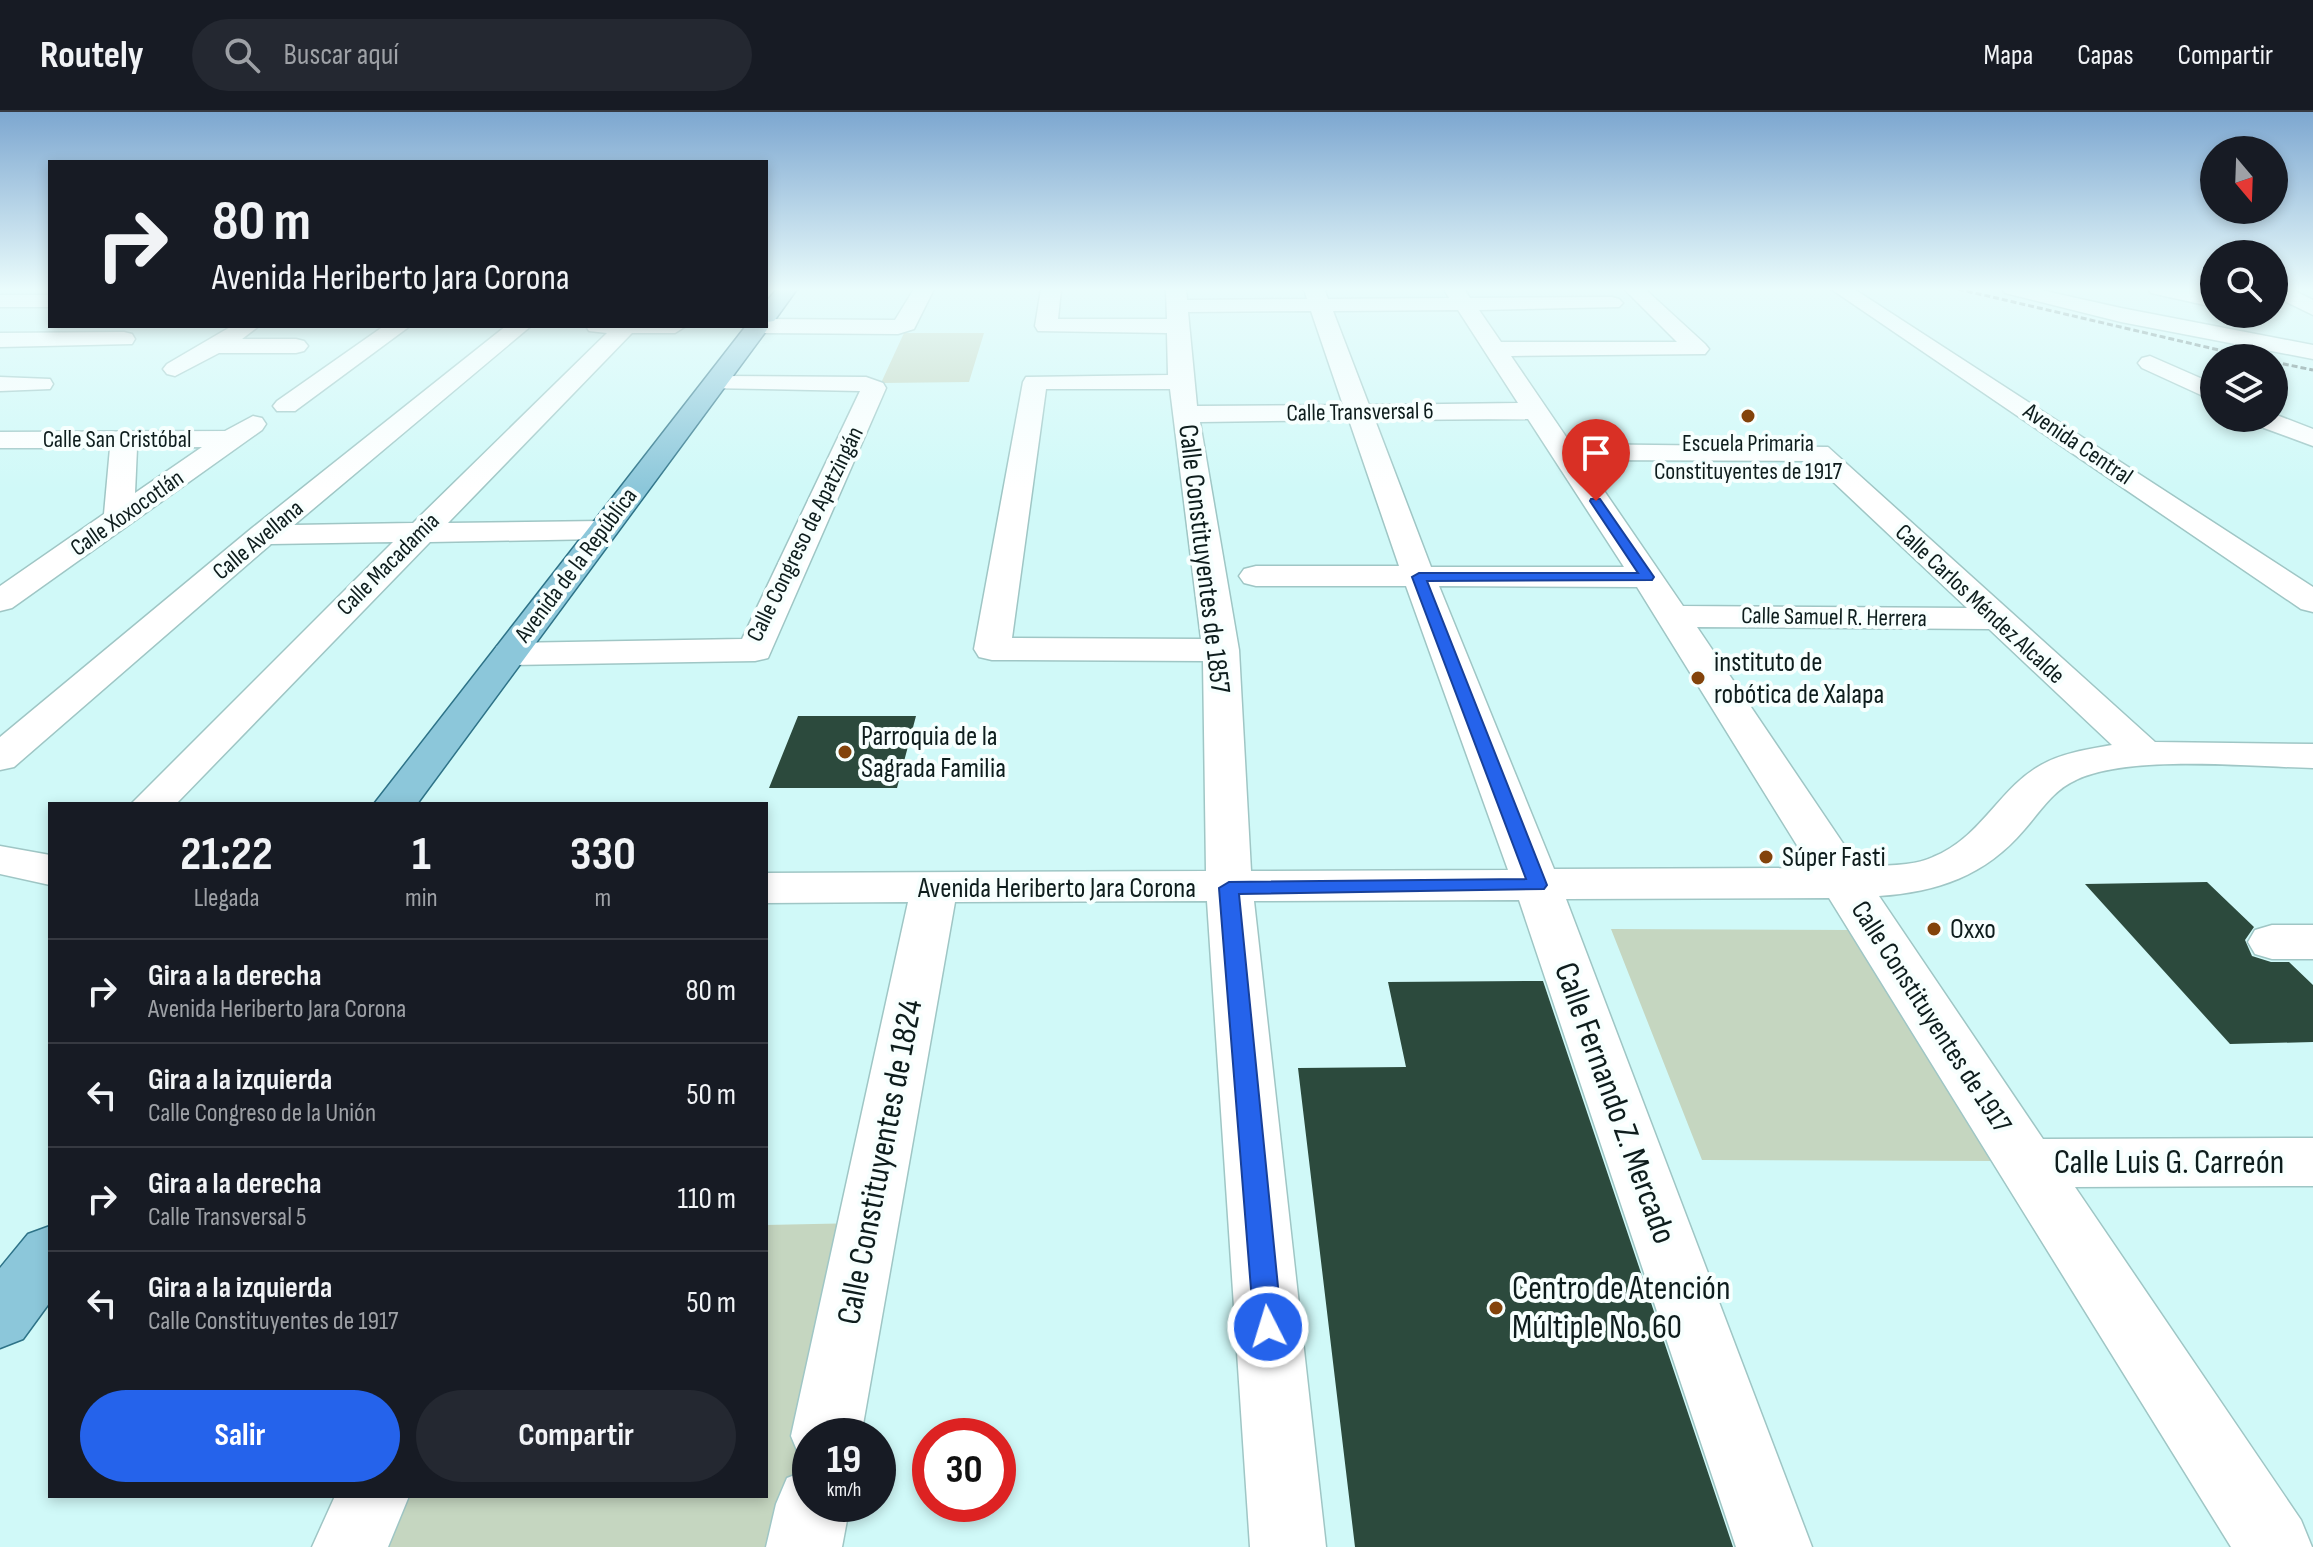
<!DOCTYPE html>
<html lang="es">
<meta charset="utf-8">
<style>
body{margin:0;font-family:"Sofia Sans Condensed",sans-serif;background:#242831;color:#f1f3f6;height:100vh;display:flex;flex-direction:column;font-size:30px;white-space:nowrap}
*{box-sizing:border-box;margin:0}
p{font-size:26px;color:#9ea1a6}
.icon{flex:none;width:44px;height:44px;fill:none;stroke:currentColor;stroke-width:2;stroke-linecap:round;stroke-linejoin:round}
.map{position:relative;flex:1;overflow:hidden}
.panel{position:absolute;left:48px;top:690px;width:720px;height:696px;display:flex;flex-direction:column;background:#171b24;border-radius:0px;box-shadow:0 4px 12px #0003}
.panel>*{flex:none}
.hud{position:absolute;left:48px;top:48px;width:720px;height:168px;border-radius:0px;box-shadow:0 4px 12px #0003;background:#171b24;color:#f1f3f6;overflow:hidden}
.needle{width:52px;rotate:161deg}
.tools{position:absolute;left:2200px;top:24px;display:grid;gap:16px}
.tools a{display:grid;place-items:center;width:88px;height:88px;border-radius:50%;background:#171b24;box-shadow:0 4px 12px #0003;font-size:40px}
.speed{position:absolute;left:792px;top:1306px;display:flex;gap:16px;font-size:40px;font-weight:700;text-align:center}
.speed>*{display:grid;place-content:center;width:104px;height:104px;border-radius:50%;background:#171b24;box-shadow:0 4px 12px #0003;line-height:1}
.speed small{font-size:20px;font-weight:400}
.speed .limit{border:12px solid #d22;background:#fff;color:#111}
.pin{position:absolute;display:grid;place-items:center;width:68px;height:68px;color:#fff;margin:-82px -34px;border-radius:50% 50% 50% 0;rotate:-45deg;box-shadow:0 0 8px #0007}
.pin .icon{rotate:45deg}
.me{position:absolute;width:88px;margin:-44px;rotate:355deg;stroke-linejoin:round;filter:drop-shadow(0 0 6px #0008)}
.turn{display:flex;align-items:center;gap:28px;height:168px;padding:0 32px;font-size:36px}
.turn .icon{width:104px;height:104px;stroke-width:2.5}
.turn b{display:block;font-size:56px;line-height:68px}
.eta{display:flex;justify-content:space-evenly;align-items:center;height:136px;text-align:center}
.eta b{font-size:48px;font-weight:700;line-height:56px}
.primary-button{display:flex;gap:16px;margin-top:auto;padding:16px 32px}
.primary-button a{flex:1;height:92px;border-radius:48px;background:#2563eb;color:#fff;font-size:32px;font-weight:700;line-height:92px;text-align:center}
.primary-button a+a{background:#242831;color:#f1f3f6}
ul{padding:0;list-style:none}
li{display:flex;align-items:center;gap:24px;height:104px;padding:0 32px;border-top:2px solid #363941}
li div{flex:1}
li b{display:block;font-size:30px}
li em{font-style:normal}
header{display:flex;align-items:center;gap:48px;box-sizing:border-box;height:112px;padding:0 40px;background:#171b24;border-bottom:2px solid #363941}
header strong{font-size:38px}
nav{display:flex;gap:44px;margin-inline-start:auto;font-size:28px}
.search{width:560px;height:72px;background:#242831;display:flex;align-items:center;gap:20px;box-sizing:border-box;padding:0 28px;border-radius:44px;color:#9ea1a6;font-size:30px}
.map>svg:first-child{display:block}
.green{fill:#c5d6c0}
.building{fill:#2c4a3d}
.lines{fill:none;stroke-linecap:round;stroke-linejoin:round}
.minor-casing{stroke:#9fc6c5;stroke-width:3}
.major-casing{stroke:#2e7388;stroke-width:3}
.minor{fill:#fff;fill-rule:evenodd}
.major{fill:#8cc7da;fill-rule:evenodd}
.rail{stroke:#556d6d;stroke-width:3;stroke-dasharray:6 3;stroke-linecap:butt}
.route{fill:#2563eb;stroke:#184099;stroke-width:2}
.poi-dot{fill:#83430b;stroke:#f7fffe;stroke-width:3}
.labels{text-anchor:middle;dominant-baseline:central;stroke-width:8;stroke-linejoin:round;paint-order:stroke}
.far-street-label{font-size:24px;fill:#0e1d1d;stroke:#f7fffe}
.far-poi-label{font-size:24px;fill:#0e1d1d;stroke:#f7fffe}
.street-label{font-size:28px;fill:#0e1d1d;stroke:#f7fffe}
.poi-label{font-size:28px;fill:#0e1d1d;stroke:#f7fffe;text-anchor:start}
.near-street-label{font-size:34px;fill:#0e1d1d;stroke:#f7fffe}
.near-poi-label{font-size:34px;fill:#0e1d1d;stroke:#f7fffe;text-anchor:start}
</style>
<header>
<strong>Routely</strong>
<div class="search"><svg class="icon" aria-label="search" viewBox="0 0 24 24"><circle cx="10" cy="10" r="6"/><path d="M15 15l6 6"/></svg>Buscar aquí</div>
<nav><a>Mapa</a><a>Capas</a><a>Compartir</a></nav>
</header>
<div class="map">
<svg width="2313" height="1435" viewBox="0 0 2313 1435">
<rect width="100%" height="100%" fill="#d0f9f8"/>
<!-- green -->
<path class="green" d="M 904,221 L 984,221 L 969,270 L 881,271 Z
M 1611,817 L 1856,818 L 1999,1049 L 1702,1048 Z
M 862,1111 L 810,1324 L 810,1388 L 801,1435 L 375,1435 L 397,1384 L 766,1384 L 766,1113 Z"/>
<!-- building -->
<path class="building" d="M 798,604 L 916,604 L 897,676 L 769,676 Z
M 2207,770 L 2254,815 L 2245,828 L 2252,844 L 2271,850 L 2289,850 L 2313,873 L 2313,930 L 2230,932 L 2085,772 Z
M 1543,869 L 1733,1435 L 1355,1435 L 1298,956 L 1406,955 L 1388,870 Z"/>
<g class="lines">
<defs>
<path id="minor" d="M 914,177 L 934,177 L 914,217 L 898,222 L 758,221 L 747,214 L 766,214 L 766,207 L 895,208 Z
M 1041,177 L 1061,177 L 1058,207 L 1167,207 L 1166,177 L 1186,177 L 1187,188 L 1307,187 L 1304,177 L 1324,177 L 1328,187 L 1449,186 L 1444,177 L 1464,177 L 1470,186 L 1612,185 L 1619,187 L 1623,191 L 1619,195 L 1479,198 L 1501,230 L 1677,230 L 1624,177 L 1645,177 L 1705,232 L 1709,237 L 1705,242 L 1511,244 L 1571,332 L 1828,335 L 2155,630 L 2313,632 L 2313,656 C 2250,655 2131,642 2076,668 C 2053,678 2040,700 2024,718 C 1985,764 1937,780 1879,784 L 2043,1027 L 2313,1026 L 2313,1074 L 2075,1075 L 2301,1408 L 2312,1435 L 2231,1435 L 1829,786 L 1566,787 L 1812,1435 L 1736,1435 L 1519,788 L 1254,789 L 1326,1435 L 1250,1435 L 1207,789 L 955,790 L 861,1324 L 810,1324 L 810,1352 L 801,1348 L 791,1324 L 908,790 L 766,791 L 766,761 L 1206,759 L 1203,549 L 992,548 L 979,545 L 974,537 L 1023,270 L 1026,265 L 1168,263 L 1167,221 L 1038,219 L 1035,214 ZM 1458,198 L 1518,291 L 1369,293 L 1333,199 ZM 1311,199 L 1343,293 L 1197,294 L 1188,200 ZM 1046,277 L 1170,277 L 1201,527 L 1012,526 ZM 1528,307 L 1624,455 L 1431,455 L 1375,308 ZM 1349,308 L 1399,454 L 1256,454 L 1244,457 L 1239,464 L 1244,471 L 1256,474 L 1406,474 L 1508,758 L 1251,759 L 1239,538 L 1200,310 ZM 1583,348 L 1811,349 L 1967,496 L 1683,494 ZM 1439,474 L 1637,475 L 1811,756 L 1554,757 ZM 1697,515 L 1989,517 L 2112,633 C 2089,637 2062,641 2041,653 C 1999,676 1982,725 1933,745 C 1911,755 1883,753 1859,755 Z
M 1831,177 L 1854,177 L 2313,475 L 2313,500 L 2301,497 Z
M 2002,177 L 2036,177 L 2121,196 L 2313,233 L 2313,247 L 2121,210 L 2005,181 Z
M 2148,177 L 2185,177 L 2214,183 L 2214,195 L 2151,181 Z
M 2274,177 L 2291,177 L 2313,188 L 2313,203 L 2274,184 Z
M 0,183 L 50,183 L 50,195 L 0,195 Z
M 232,214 L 259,214 L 242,227 L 296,227 L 304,229 L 308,234 L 304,239 L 296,241 L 219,241 L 175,264 L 167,262 L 163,257 L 167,252 Z
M 384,214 L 410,214 L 295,299 L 277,299 L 273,294 L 277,289 Z
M 506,214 L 531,214 L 294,413 L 413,411 L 607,221 L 589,219 L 586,214 L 686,214 L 675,221 L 632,221 L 448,411 L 601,409 L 612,411 L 617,418 L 612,425 L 601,427 L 430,430 L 176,692 L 131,692 L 393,430 L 271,432 L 14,655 L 0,658 L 0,625 L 252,416 Z
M 124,220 L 132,222 L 135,227 L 132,232 L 0,235 L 0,221 Z
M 2150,244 L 2214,272 L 2214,289 L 2142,256 L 2138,251 L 2142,246 Z
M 716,264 L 866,265 L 883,271 L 886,276 L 768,546 L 755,549 L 510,553 L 497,550 L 492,542 L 497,534 L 510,531 L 742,527 L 860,279 L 707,276 L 704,271 L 707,266 Z
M 0,265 L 50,267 L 53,272 L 50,277 L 0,279 Z
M 2274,302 L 2313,317 L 2313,334 L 2253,312 L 2249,306 L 2274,306 Z
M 253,304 L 262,306 L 266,312 L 262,318 L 12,496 L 0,499 L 0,474 L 104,402 L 110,336 L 0,336 L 0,320 L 225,319 ZM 202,335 L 135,381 L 137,336 Z
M 0,734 L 50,743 L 50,773 L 0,762 Z
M 2272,813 L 2313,813 L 2313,847 L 2272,847 L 2255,842 L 2248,830 L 2255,818 Z
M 810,1357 L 810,1392 L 850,1392 L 842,1435 L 766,1435 L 776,1392 L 787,1366 Z
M 335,1384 L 409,1384 L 388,1435 L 312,1435 Z"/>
<path id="major" d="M 777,177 L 797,177 L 774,209 L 767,210 L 769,214 L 766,219 L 417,692 L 374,692 L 746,214 L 766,214 L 766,190 Z
M 50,1114 L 50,1190 L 23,1227 L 0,1236 L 0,1156 L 28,1122 Z"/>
</defs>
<!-- minor casing -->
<use href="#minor" class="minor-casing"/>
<!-- major casing -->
<use href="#major" class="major-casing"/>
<!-- minor -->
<use href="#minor" class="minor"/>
<!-- major -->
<use href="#major" class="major"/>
<!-- rail -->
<path class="rail" d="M 1958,177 L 2253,246
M 2274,250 L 2313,258"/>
</g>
<!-- sky -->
<linearGradient id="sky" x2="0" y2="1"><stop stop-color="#7da7d0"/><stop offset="0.47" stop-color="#eafcfc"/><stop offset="1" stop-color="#eafcfc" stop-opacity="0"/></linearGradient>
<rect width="2313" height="377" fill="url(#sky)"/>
<!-- route -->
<path class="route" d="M 1591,387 L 1600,387 L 1654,465 L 1652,468 L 1427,469 L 1547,773 L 1544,777 L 1239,782 L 1282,1215 L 1278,1224 L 1268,1228 L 1258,1224 L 1254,1215 L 1219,776 L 1229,770 L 1526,767 L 1412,465 L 1419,461 L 1638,461 L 1590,389 Z"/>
<!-- markers -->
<g class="poi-dot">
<circle cx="1748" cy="304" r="8"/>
<circle cx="1698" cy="566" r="8"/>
<circle cx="845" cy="640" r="8"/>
<circle cx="1766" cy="745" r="8"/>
<circle cx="1934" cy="817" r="8"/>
<circle cx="1496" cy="1196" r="8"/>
</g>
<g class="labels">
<!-- far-street labels -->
<g class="far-street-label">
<text transform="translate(1360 300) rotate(-1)">Calle Transversal 6</text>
<text x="117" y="327">Calle San Cristóbal</text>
<text transform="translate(2078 332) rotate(34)">Avenida Central</text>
<text transform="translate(127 401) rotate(-35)">Calle Xoxocotlán</text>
<text transform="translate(805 422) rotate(-64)">Calle Congreso de Apatzingán</text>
<text transform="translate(258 428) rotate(-40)">Calle Avellana</text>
<text transform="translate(388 452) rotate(-45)">Calle Macadamia</text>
<text transform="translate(576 453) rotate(-53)">Avenida de la República</text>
<text transform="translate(1980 492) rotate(43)">Calle Carlos Méndez Alcalde</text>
<text transform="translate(1834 505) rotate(1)">Calle Samuel R. Herrera</text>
</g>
<!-- far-poi labels -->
<g class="far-poi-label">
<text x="1748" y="331">Escuela Primaria<tspan x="1748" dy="28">Constituyentes de 1917</tspan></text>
</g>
<!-- street labels -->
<g class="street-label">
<text transform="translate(1204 447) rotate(83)">Calle Constituyentes de 1857</text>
<text x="1057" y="776">Avenida Heriberto Jara Corona</text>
<text transform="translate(1931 905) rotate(57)">Calle Constituyentes de 1917</text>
</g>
<!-- poi labels -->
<g class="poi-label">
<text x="1714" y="550">instituto de<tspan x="1714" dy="32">robótica de Xalapa</tspan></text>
<text x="861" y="624">Parroquia de la<tspan x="861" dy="32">Sagrada Familia</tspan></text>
<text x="1782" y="745">Súper Fasti</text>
<text x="1950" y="817">Oxxo</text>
</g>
<!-- near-street labels -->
<g class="near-street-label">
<text transform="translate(1615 991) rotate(70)">Calle Fernando Z. Mercado</text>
<text transform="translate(880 1050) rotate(-79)">Calle Constituyentes de 1824</text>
<text x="2169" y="1050">Calle Luis G. Carreón</text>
</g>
<!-- near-poi labels -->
<g class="near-poi-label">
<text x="1512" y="1176">Centro de Atención<tspan x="1512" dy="39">Múltiple No. 60</tspan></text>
</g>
</g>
</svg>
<div class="tools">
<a><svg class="needle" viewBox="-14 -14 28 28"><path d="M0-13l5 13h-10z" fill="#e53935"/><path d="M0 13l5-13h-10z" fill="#9ea1a6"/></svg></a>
<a><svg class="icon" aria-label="search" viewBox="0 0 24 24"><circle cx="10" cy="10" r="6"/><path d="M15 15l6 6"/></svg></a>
<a><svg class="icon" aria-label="layers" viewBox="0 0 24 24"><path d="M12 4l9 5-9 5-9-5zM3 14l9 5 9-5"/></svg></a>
</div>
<div class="speed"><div>19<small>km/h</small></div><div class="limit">30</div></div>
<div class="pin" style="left:1596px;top:389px;background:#d93025"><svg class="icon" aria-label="arrive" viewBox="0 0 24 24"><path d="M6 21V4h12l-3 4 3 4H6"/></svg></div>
<svg class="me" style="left:1268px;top:1215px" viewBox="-20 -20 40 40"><circle r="17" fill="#2563eb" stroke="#fff" stroke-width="3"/><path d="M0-11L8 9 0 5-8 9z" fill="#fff"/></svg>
<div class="hud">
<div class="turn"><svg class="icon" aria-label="right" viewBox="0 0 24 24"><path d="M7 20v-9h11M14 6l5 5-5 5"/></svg><div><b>80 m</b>Avenida Heriberto Jara Corona</div></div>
</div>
<section class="panel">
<div class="eta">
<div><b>21:22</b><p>Llegada</p></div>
<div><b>1</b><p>min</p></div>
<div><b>330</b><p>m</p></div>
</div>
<ul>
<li><svg class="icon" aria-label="right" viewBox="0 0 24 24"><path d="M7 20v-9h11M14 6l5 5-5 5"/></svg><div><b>Gira a la derecha</b><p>Avenida Heriberto Jara Corona</p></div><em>80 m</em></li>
<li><svg class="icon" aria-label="left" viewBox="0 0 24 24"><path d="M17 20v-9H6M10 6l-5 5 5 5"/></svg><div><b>Gira a la izquierda</b><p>Calle Congreso de la Unión</p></div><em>50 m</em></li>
<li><svg class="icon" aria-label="right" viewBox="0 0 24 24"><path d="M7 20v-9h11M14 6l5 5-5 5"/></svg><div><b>Gira a la derecha</b><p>Calle Transversal 5</p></div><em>110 m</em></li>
<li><svg class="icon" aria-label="left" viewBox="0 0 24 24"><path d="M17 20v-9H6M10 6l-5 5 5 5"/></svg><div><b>Gira a la izquierda</b><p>Calle Constituyentes de 1917</p></div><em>50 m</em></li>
</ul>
<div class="primary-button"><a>Salir</a><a>Compartir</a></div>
</section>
</div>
